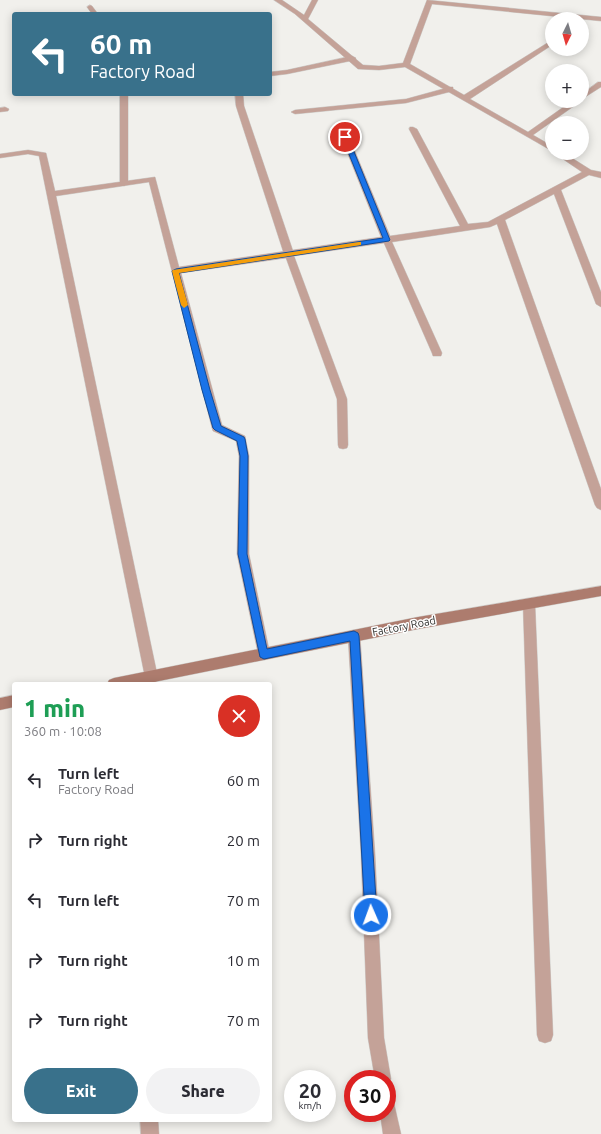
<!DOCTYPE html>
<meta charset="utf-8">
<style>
body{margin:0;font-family:Ubuntu,sans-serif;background:#f2f2f3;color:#2b2b33;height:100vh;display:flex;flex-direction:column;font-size:15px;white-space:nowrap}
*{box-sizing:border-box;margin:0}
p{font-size:13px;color:#7c7c81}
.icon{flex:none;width:22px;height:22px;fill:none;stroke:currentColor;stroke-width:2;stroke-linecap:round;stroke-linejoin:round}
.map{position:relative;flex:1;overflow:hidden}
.sheet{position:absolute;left:12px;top:682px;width:260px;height:440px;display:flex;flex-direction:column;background:#fff;border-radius:4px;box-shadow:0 2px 10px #0003}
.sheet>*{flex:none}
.guide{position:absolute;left:12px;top:12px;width:260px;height:84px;border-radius:4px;box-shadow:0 2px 10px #0003;background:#39718b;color:#fff;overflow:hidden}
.needle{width:26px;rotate:185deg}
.fabs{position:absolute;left:545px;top:12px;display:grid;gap:8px}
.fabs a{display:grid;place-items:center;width:44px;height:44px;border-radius:50%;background:#fff;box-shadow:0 2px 10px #0003;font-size:20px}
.speed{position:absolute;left:284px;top:1070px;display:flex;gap:8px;font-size:20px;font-weight:700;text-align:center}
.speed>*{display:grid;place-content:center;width:52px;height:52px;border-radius:50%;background:#fff;box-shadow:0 2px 10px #0003;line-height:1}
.speed small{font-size:10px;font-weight:400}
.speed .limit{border:6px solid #d22;background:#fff;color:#111}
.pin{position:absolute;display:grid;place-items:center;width:34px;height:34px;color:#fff;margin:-17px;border:2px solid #fff;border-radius:50%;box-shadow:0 1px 4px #0007}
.me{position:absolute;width:44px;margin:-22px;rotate:358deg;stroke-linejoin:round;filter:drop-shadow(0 0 3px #0008)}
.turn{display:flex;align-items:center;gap:14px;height:84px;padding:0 12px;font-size:18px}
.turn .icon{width:52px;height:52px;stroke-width:2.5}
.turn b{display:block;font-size:28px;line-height:34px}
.round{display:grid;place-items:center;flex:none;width:42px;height:42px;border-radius:21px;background:#f2f2f3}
.headline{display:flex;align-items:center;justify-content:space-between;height:68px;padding:0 12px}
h1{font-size:24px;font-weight:800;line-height:30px;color:#1e9e55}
.primary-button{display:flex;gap:8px;margin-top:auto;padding:8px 12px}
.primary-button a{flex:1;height:46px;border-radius:24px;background:#39718b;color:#fff;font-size:16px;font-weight:800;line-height:46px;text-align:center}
.primary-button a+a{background:#f2f2f3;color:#2b2b33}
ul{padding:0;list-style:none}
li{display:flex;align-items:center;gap:12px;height:60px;padding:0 12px}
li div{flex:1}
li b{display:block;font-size:15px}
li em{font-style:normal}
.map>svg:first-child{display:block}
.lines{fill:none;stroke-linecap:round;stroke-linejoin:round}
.lane-casing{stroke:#cecdca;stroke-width:1}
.street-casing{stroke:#cecdca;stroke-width:1}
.secondary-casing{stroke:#cecdca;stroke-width:1}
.lane{fill:#c4a298;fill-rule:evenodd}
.street{fill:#c4a298;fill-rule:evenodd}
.secondary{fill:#ad7c6e;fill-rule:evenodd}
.route{fill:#1a73e8;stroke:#114b97}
.slow{fill:#f59e0b}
.labels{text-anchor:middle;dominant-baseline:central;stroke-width:3;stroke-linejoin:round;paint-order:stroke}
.street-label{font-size:11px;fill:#2f2f2d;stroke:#fff}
</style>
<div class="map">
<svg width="601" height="1134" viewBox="0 0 601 1134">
<rect width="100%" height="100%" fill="#f1f0ec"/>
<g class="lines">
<defs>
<path id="lane" d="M 90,5 L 92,6 L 98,14 L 92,14 L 87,7 Z
M 352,56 L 356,58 L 355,60 L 287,74 L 270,76 L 270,72 L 287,70 Z
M 450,87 L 453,87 L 453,91 L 406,103 L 295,114 L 291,112 L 295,110 L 406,99 Z
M 120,94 L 128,94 L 128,183 L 124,186 L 120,183 Z
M 235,94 L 243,94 L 244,106 L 294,254 L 292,256 L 289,257 L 284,254 L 236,106 Z"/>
<path id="street" d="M 274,0 L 282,0 L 304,15 L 312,0 L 318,0 L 308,19 L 363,65 L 379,66 L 403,63 L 427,0 L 601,17 L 601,21 L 432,4 L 410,64 L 464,95 L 552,40 L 552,45 L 470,99 L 528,132 L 572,101 L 581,101 L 533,135 L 552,146 L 552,151 L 405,67 L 379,70 L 358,69 L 295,14 Z
M 598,82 L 601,82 L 601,87 L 582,99 L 582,94 Z
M 5,107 L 9,109 L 8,111 L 0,112 L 0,108 Z
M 410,127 L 413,127 L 417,129 L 468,224 L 488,222 L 582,172 L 554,153 L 564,153 L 591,170 L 601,172 L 601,178 L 589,175 L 561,190 L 601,292 L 601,307 L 596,304 L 554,194 L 505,220 L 601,489 L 601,510 L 597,508 L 595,505 L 497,224 L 490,227 L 392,242 L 442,353 L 441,356 L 433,356 L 432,353 L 384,243 L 294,256 L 347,399 L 348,445 L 347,448 L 343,449 L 339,448 L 338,445 L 337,399 L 286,258 L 181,273 L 222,425 L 245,436 L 249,456 L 249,554 L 270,654 L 269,658 L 264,660 L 259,658 L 237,554 L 239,456 L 236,441 L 213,431 L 212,428 L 149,182 L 56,196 L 158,678 L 156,682 L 151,684 L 146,682 L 39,156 L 28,154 L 0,158 L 0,154 L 28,150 L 46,153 L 55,191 L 155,177 L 179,267 L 381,237 L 341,137 L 345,135 L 349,137 L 390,236 L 460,226 L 409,129 Z
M 529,599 L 533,600 L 535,604 L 553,1035 L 551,1041 L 545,1043 L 539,1041 L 537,1035 L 523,604 L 525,600 Z
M 354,630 L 358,632 L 360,636 L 375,854 L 384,1038 L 391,1079 L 387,1086 L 387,1079 L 375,1079 L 368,1038 L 361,854 L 348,636 L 350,632 Z
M 387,1097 L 393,1099 L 401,1134 L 383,1134 L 380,1113 L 387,1113 Z
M 140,1120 L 158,1120 L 159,1134 L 141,1134 Z"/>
<path id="secondary" d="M 601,586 L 601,596 L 418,629 L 144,684 L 107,684 L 109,680 L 114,678 L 418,617 Z
M 14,695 L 14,707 L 0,710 L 0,698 Z"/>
</defs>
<!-- lane casing -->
<use href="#lane" class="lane-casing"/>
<!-- street casing -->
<use href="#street" class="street-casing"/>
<!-- secondary casing -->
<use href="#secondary" class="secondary-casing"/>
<!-- lane -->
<use href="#lane" class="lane"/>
<!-- street -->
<use href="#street" class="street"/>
<!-- secondary -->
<use href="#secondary" class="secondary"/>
</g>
<!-- route -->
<path class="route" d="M 345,135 L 348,137 L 390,240 L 389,241 L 179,273 L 210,390 L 221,426 L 244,437 L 245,439 L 248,456 L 247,554 L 267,649 L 354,631 L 358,633 L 359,636 L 377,915 L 375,919 L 371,921 L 367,919 L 365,915 L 350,641 L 264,659 L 260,657 L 238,554 L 240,456 L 237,441 L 215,430 L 213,428 L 202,390 L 172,271 L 176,269 L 383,238 L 342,137 Z"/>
<!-- slow -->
<path class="slow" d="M 359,242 L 361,242 L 361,245 L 179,273 L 188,305 L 184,308 L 181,305 L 172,271 L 173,270 Z"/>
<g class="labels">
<!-- street labels -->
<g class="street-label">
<text transform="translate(404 626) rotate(-11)">Factory Road</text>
</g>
</g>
</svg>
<div class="fabs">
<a><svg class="needle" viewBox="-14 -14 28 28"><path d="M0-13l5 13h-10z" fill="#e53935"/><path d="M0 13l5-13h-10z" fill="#7c7c81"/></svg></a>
<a>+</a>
<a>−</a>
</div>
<div class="speed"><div>20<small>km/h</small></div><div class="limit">30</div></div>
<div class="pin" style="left:345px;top:137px;background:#d93025"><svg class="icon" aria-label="arrive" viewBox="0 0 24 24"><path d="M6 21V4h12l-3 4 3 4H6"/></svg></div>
<svg class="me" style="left:371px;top:915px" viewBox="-20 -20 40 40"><circle r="17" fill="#1a73e8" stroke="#fff" stroke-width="3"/><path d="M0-11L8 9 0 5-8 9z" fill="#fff"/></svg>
<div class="guide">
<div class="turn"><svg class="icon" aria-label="left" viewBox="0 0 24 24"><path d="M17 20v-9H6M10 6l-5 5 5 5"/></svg><div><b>60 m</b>Factory Road</div></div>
</div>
<section class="sheet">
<div class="headline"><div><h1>1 min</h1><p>360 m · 10:08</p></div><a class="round" style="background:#d93025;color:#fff"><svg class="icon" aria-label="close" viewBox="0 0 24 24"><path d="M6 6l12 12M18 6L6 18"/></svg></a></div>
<ul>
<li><svg class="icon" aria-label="left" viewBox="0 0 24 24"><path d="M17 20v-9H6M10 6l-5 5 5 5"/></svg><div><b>Turn left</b><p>Factory Road</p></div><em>60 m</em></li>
<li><svg class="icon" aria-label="right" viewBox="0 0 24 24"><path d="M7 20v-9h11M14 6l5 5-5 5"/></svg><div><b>Turn right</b></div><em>20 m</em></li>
<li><svg class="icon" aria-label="left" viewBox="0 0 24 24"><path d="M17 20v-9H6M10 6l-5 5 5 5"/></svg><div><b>Turn left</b></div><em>70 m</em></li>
<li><svg class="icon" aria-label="right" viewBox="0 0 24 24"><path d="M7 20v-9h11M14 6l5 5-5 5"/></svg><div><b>Turn right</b></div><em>10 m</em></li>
<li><svg class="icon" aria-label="right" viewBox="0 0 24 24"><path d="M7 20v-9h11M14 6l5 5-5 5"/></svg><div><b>Turn right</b></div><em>70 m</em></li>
</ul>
<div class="primary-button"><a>Exit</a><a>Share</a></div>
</section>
</div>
